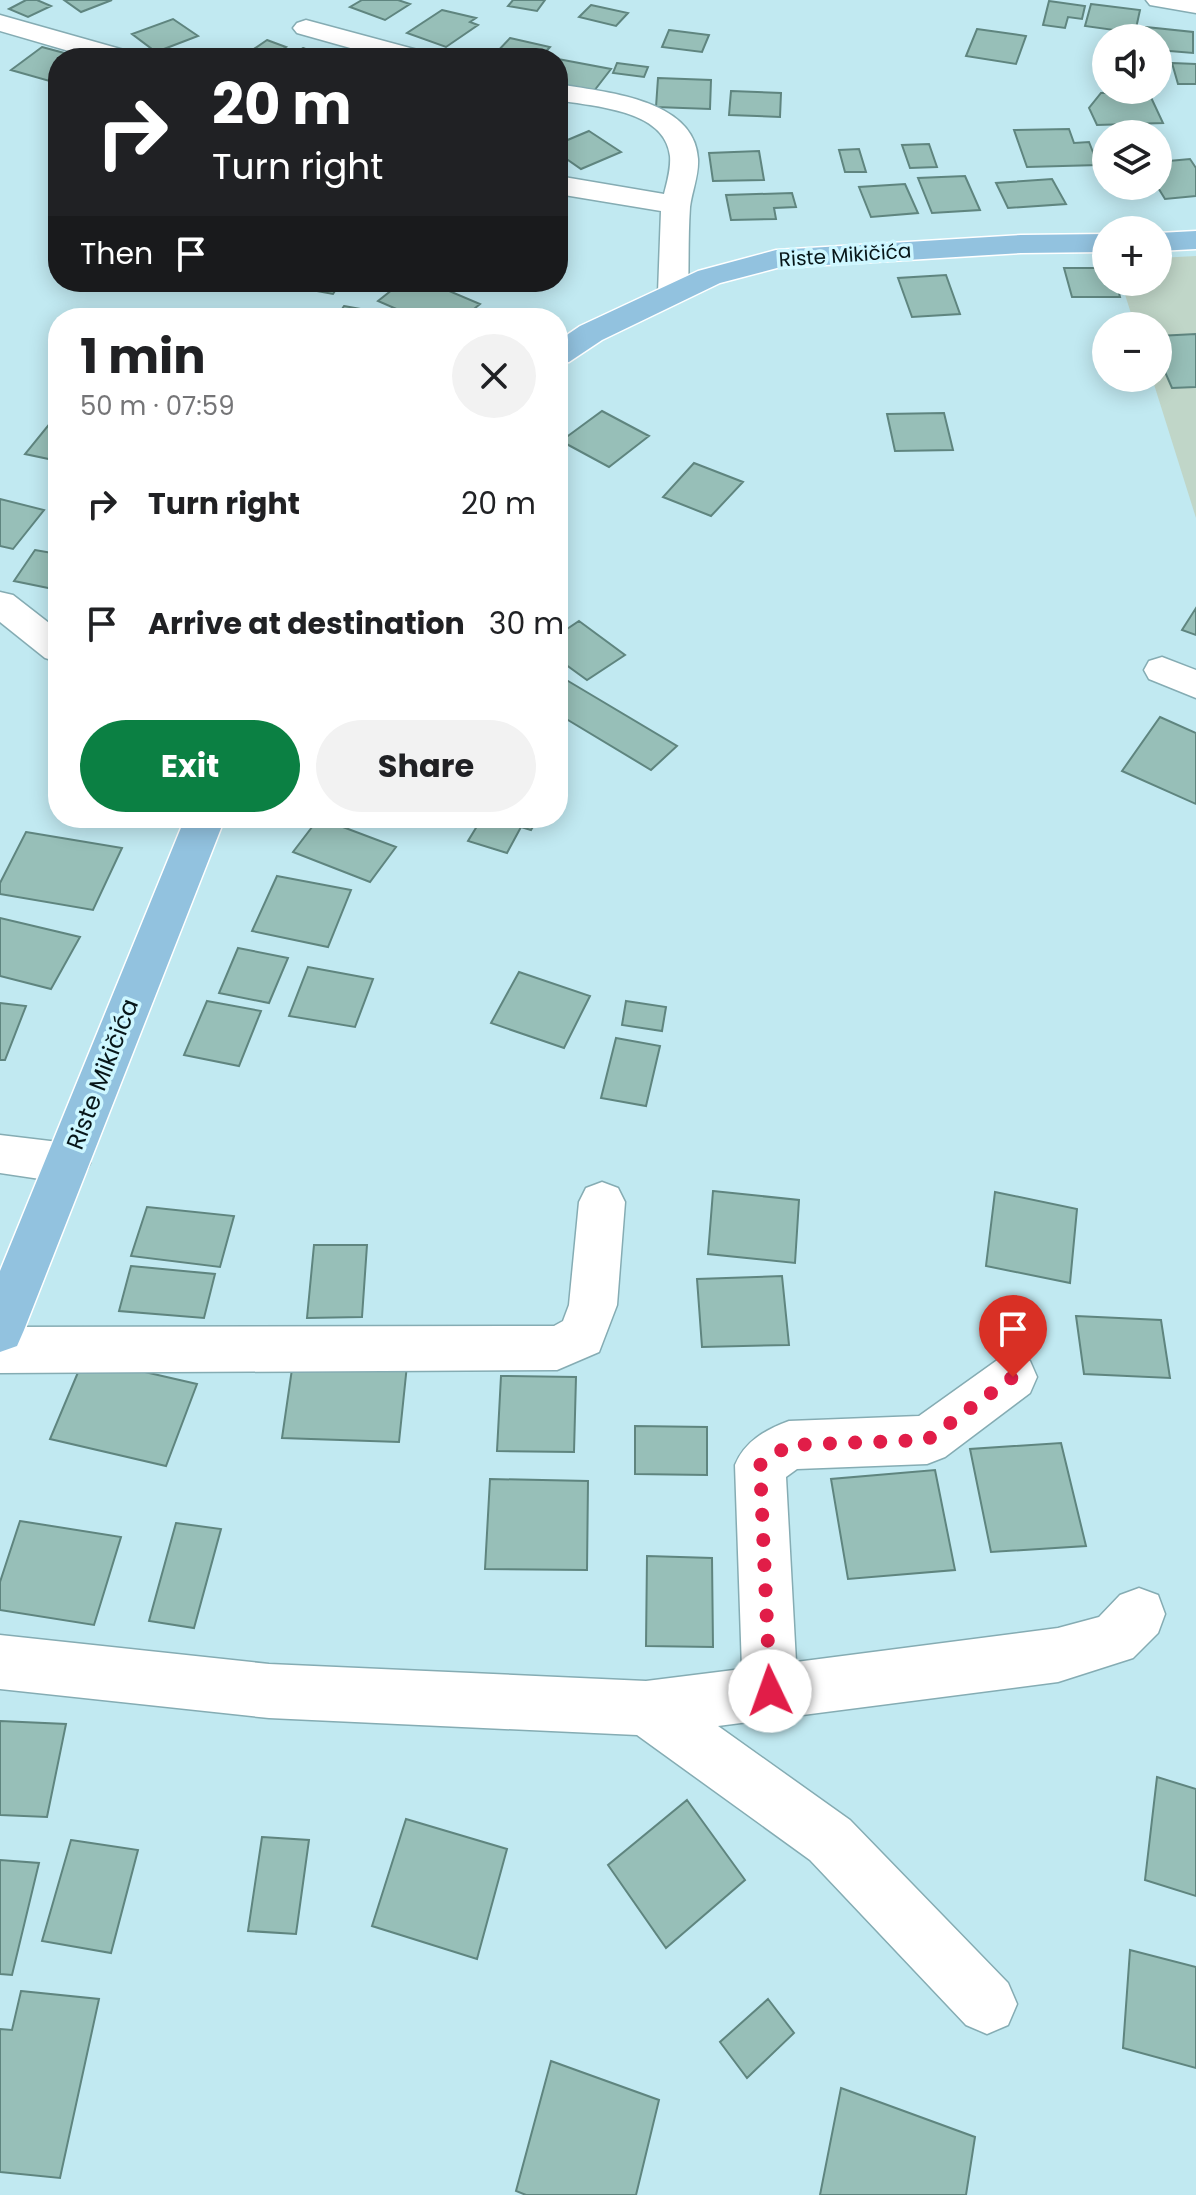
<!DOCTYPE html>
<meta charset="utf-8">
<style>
body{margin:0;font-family:Poppins,sans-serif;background:#f2f2f2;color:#202124;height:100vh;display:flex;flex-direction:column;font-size:30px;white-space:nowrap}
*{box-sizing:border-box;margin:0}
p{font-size:26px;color:#757577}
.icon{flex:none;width:44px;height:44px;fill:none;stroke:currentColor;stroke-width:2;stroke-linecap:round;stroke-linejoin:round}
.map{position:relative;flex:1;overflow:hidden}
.sheet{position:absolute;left:48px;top:308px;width:520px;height:520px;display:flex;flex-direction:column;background:#fff;border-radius:32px;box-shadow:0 4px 20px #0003}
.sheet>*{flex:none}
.top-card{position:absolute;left:48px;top:48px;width:520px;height:244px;border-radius:32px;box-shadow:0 4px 20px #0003;background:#202124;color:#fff;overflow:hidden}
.tools{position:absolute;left:1092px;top:24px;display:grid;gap:16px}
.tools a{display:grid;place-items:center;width:80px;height:80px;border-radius:50%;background:#fff;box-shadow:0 4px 20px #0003;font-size:40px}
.pin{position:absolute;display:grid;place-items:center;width:68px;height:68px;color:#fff;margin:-82px -34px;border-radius:50% 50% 50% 0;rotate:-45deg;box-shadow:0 0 8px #0007}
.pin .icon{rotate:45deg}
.me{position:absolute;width:88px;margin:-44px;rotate:357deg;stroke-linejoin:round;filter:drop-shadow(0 0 6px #0008)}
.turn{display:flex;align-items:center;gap:28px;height:168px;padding:0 32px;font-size:36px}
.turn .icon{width:104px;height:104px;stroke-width:2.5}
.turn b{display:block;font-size:56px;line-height:68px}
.then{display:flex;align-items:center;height:76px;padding:0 32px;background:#0003;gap:16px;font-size:30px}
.round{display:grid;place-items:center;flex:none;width:84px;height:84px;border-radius:42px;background:#f2f2f2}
.headline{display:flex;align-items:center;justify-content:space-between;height:136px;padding:0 32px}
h1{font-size:48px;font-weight:700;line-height:60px}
.button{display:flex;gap:16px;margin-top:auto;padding:16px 32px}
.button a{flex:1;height:92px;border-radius:48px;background:#0b8043;color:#fff;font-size:32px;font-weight:700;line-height:92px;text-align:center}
.button a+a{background:#f2f2f2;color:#202124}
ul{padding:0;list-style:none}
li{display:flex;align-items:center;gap:24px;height:120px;padding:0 32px}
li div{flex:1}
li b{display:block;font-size:30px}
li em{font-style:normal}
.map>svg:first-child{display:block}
.green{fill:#c0d6c8}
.building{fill:#97bfb8;stroke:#5f857f;stroke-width:2}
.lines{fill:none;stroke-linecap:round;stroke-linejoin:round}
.minor-casing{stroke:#85acb3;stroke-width:3}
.major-casing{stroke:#fff;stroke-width:3}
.minor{fill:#fff;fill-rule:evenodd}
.major{fill:#92c2df;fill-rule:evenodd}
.route{stroke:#e11d48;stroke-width:14;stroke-dasharray:0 25.2}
.labels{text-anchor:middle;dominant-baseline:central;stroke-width:7;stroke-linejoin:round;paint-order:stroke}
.far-street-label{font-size:20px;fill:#071619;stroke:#cef7ff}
.street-label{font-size:24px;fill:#071619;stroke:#cef7ff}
</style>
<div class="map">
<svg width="1196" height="2195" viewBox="0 0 1196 2195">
<rect width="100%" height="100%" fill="#c1e9f1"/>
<!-- green -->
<path class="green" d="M 1196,256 L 1196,518 L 1152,378 L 1158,378 L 1158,326 L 1135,326 L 1121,282 L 1158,282 L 1158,258 Z"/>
<!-- building -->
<path class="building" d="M 26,0 L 37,0 L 51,6 L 28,17 L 9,9 Z
M 64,0 L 112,0 L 81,12 Z
M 362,0 L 398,0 L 410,4 L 385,20 L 350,7 Z
M 513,0 L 545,0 L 537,11 L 508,6 Z
M 1049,1 L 1085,6 L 1082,19 L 1068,17 L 1065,28 L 1043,25 Z
M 1091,4 L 1140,10 L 1135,33 L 1085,26 Z
M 591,5 L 628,13 L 616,26 L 579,17 Z
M 442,10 L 476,18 L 470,22 L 478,25 L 446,47 L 407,33 Z
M 173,19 L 198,36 L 156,52 L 132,34 Z
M 1146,27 L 1193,32 L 1193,53 L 1158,50 L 1158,38 L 1146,38 Z
M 977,29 L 1026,36 L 1016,64 L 966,56 Z
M 669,30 L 709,35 L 702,52 L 662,47 Z
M 510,38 L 550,47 L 540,58 L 519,58 L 496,53 Z
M 267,40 L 286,47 L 269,58 L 251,51 Z
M 42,47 L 83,58 L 58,58 L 58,78 L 53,82 L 11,70 Z
M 303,48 L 328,58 L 286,58 Z
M 558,59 L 611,69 L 594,91 L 558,84 Z
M 617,63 L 648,67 L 644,77 L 613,73 Z
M 1172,63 L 1196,64 L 1196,84 L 1178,84 Z
M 658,78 L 711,80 L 710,109 L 656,107 Z
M 731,91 L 781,93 L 780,117 L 729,115 Z
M 1148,91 L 1163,123 L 1097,125 L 1089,108 L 1101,93 Z
M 1069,129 L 1074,143 L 1089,142 L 1098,165 L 1027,167 L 1014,130 Z
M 589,131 L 621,152 L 581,169 L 558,153 L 558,144 Z
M 929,144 L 937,167 L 910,168 L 902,145 Z
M 859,149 L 866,172 L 845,172 L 839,150 Z
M 759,151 L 764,180 L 713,181 L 709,153 Z
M 1190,159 L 1196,168 L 1196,196 L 1165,199 L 1157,186 L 1158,162 Z
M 965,176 L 980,210 L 932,213 L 918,178 Z
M 1052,179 L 1066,204 L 1008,208 L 996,183 Z
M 905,184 L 918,213 L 871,217 L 859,187 Z
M 792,193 L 796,207 L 774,208 L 776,219 L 731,220 L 726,195 Z
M 1064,268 L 1106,268 L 1106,282 L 1116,282 L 1120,297 L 1072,297 Z
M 946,275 L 960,314 L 912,317 L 898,278 Z
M 311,282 L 341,282 L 333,294 L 306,289 Z
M 402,282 L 428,282 L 480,304 L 463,318 L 417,318 L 378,301 Z
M 344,306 L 405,317 L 336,318 Z
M 1196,334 L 1196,387 L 1172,388 L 1158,356 L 1158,336 Z
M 602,411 L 649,436 L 609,467 L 561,441 Z
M 944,413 L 953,450 L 895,451 L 887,414 Z
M 51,422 L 58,423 L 58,461 L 25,454 Z
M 694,463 L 743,482 L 711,516 L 663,497 Z
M 0,499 L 44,510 L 13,549 L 0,546 Z
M 35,550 L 58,554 L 58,590 L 14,581 Z
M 1196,608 L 1196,635 L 1182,630 Z
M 579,621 L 625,655 L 587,680 L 558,659 L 558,635 Z
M 558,675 L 677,746 L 651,770 L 558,714 Z
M 1160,717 L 1196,733 L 1196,804 L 1122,771 Z
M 319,818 L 396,847 L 370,882 L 293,852 Z
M 482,818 L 538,818 L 531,830 L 521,827 L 507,853 L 468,841 Z
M 26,832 L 122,848 L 93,910 L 0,894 L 0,883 Z
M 277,876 L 351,890 L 328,947 L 252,931 Z
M 0,918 L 80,937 L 51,989 L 0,976 Z
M 238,948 L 288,958 L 269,1003 L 219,993 Z
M 308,967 L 373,979 L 355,1027 L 289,1016 Z
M 519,972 L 590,996 L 564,1048 L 491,1023 Z
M 207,1001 L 261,1011 L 239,1066 L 184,1055 Z
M 626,1001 L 666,1007 L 662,1031 L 622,1025 Z
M 0,1003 L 26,1006 L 5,1060 L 0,1060 Z
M 616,1038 L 660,1046 L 646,1106 L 601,1098 Z
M 713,1191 L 799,1200 L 795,1263 L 708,1254 Z
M 995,1192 L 1077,1209 L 1070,1283 L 986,1266 Z
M 147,1207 L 234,1216 L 220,1267 L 131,1256 Z
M 314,1245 L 367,1245 L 362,1317 L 307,1318 Z
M 131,1266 L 215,1274 L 204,1318 L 119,1311 Z
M 782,1276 L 789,1345 L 702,1347 L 697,1279 Z
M 1076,1316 L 1161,1320 L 1170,1378 L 1084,1374 Z
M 84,1358 L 197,1384 L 166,1466 L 50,1439 Z
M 293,1362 L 407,1365 L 399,1442 L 282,1438 Z
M 501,1376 L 576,1377 L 574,1452 L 497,1451 Z
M 635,1426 L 707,1427 L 707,1475 L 635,1474 Z
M 1061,1443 L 1086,1546 L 991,1552 L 970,1449 Z
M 935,1470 L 955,1570 L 848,1579 L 831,1479 Z
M 490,1479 L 588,1481 L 587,1570 L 485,1569 Z
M 20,1521 L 121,1537 L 94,1625 L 0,1610 L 0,1582 Z
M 176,1523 L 221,1529 L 194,1628 L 149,1621 Z
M 647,1556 L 712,1558 L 713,1647 L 646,1646 Z
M 0,1721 L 66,1724 L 47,1817 L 0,1815 Z
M 1157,1777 L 1196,1789 L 1196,1896 L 1145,1880 Z
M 687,1800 L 745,1880 L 666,1948 L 608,1865 Z
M 406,1819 L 507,1849 L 477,1959 L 372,1926 Z
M 262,1837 L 309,1840 L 296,1934 L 248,1931 Z
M 71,1840 L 138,1850 L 111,1953 L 42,1941 Z
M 0,1860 L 39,1863 L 12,1975 L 0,1974 Z
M 1130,1950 L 1196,1967 L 1196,2068 L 1123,2048 Z
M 21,1991 L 99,1999 L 60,2178 L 0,2172 L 0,2029 L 12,2030 Z
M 768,1999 L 794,2033 L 747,2078 L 720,2042 Z
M 551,2061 L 659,2100 L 636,2195 L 526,2195 L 516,2191 Z
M 841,2088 L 975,2137 L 966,2195 L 820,2195 Z"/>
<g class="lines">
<defs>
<path id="minor" d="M 1146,0 L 1196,0 L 1196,13 L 1150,5 Z
M 0,15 L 131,52 L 135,58 L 93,58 L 0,31 Z
M 306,20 L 425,52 L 429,58 L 386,58 L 297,33 L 293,28 L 297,23 Z
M 558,84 C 602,92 695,98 698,159 C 699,175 692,191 690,207 C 688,236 689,265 688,293 L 684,299 L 673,302 L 662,299 L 658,293 L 661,211 L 558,194 L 558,176 L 664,194 C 667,182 671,169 670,156 C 665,109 594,107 558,100 Z
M 0,592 L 13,595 L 58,630 L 58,662 L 45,658 L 0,622 Z
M 1162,657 L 1196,670 L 1196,698 L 1149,679 L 1144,670 L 1149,661 Z
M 0,1135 L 67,1143 L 83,1149 L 90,1163 L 83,1177 L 67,1183 L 0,1173 Z
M 602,1182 L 618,1188 L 625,1202 L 617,1305 L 599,1352 L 557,1370 L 0,1373 L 0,1327 L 554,1326 L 563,1321 L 569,1305 L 579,1202 L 586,1188 Z
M 1013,1354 L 1030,1361 L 1037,1377 L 1030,1393 L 945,1457 L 927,1464 L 797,1469 L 786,1477 L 796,1662 L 1058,1628 L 1099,1617 L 1120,1595 L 1139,1588 L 1158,1595 L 1165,1614 L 1158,1633 L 1133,1658 L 1058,1682 L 718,1726 L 850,1820 L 1008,1983 L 1017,2004 L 1008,2025 L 987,2034 L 966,2025 L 810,1860 L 637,1735 L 269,1718 L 0,1689 L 0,1635 L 269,1664 L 646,1681 L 742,1669 L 735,1465 C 745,1441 765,1430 789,1421 L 919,1416 L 996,1361 Z"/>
<path id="major" d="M 1196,231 L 1196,249 L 1158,251 L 1158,233 Z
M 1106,234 L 1106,252 L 1021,253 L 777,268 L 720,283 L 602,340 L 569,362 L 558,364 L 558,341 L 580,326 L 698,271 L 776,250 L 1021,235 Z
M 185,818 L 225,818 L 24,1330 L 17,1346 L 0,1352 L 0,1271 Z"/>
</defs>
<!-- minor casing -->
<use href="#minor" class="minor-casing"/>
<!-- major casing -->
<use href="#major" class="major-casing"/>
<!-- minor -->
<use href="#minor" class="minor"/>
<!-- major -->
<use href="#major" class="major"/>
</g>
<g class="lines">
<!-- route -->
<path class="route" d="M 770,1691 L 760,1465 L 789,1445 L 927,1440 L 1013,1377"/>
</g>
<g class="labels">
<!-- far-street labels -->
<g class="far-street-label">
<text transform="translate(845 255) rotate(-4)">Riste Mikičića</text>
</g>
<!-- street labels -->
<g class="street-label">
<text transform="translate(102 1074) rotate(-69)">Riste Mikičića</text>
</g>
</g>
</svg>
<div class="tools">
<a><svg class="icon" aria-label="sound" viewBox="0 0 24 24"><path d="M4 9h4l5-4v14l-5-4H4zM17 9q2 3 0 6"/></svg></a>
<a><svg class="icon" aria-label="layers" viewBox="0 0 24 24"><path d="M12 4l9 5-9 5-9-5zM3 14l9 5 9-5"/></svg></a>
<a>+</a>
<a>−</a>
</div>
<div class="pin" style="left:1013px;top:1377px;background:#d93025"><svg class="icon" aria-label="arrive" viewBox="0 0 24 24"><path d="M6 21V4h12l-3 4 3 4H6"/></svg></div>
<svg class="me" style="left:770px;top:1691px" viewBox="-20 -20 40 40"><circle r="19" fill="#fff"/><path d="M0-13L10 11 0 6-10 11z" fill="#e11d48"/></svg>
<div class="top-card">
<div class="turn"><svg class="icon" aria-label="right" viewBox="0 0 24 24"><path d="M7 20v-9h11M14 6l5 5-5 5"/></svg><div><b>20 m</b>Turn right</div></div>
<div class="then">Then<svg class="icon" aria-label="arrive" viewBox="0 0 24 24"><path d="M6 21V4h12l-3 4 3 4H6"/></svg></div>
</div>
<section class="sheet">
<div class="headline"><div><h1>1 min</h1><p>50 m · 07:59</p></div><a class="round"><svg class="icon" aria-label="close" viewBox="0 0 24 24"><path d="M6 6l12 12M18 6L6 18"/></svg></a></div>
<ul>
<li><svg class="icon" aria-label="right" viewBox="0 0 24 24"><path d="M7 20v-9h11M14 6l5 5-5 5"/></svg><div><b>Turn right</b></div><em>20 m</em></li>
<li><svg class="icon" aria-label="arrive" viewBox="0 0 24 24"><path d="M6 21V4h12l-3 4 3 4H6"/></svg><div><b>Arrive at destination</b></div><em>30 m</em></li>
</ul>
<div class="button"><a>Exit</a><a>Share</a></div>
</section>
</div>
